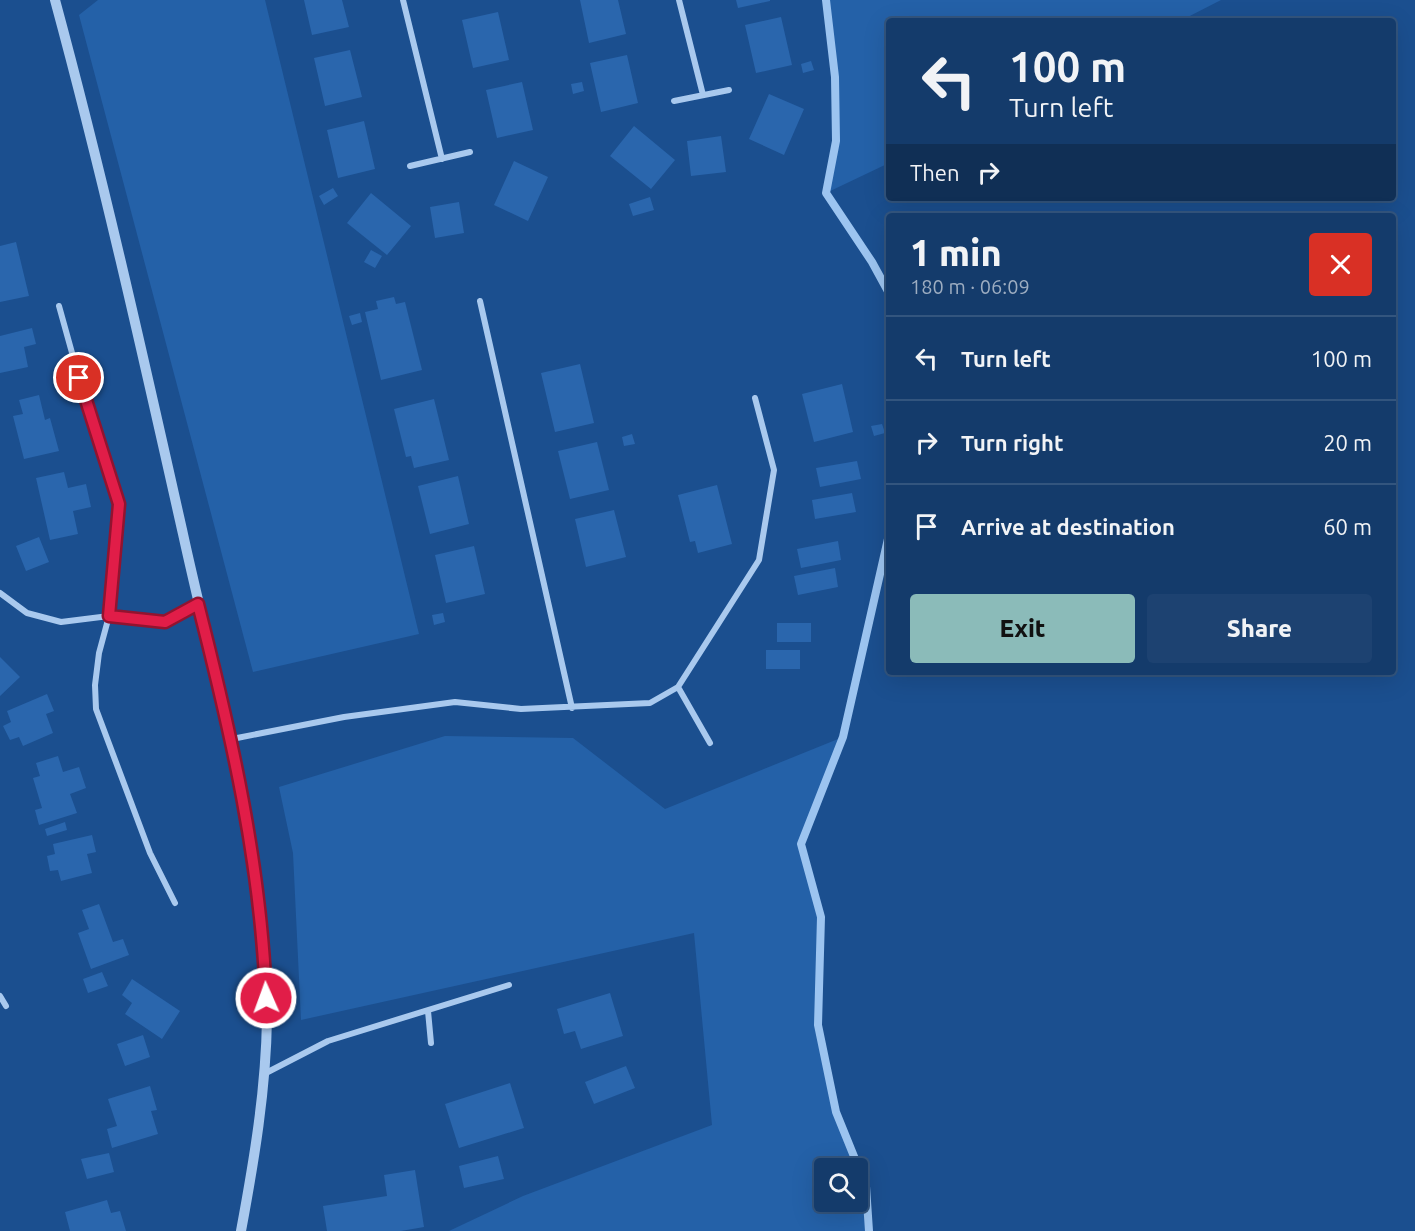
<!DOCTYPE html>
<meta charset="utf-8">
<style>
body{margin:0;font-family:Ubuntu,sans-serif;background:#1d4271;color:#f1f3f6;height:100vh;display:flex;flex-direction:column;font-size:22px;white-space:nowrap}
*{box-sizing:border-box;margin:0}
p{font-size:20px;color:#9dadc1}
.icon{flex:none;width:33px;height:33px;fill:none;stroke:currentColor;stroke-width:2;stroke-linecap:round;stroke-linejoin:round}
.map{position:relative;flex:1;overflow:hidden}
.sheet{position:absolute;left:886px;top:213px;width:510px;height:462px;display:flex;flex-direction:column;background:#143b6b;border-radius:6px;box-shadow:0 6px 24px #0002,0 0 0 2px #33557e}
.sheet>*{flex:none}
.guide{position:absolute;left:886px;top:18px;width:510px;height:183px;border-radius:6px;box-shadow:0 6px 24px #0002,0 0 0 2px #33557e;background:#143b6b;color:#f1f3f6;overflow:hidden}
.controls{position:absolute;left:814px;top:1158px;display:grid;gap:12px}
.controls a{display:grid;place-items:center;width:54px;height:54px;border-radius:6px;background:#143b6b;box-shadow:0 6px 24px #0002,0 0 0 2px #33557e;font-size:30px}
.pin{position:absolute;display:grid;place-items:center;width:51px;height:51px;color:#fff;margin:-26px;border:3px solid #fff;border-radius:50%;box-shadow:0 2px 6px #0007}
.me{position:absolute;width:66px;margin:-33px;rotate:358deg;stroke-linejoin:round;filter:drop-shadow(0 0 4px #0008)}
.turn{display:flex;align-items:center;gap:21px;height:126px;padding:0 24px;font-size:27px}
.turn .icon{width:78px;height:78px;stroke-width:2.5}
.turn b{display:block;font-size:42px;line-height:51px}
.then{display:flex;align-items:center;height:57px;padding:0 24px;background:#0003;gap:12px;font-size:22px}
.round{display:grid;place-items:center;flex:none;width:63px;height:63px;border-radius:6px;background:#1d4271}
.summary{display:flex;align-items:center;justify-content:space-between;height:102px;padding:0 24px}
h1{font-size:36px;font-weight:800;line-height:45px}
.button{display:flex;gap:12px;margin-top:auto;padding:12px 24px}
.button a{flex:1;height:69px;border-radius:6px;background:#8bbbb9;color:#111;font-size:24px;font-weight:800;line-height:69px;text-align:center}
.button a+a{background:#1d4271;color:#f1f3f6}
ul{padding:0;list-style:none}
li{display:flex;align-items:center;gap:18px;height:84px;padding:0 24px;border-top:2px solid #33557e}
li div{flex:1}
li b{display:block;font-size:22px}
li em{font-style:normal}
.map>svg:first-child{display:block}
.green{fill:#2461a8;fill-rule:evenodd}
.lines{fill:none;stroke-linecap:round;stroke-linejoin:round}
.stream{stroke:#9cc4f0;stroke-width:8}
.building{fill:#2a66ad}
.minor{stroke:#a9c9ee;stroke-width:6}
.tertiary{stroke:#a9c9ee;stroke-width:10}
.route-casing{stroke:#92132f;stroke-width:15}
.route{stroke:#e11d48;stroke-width:10}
</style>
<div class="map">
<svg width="1415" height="1231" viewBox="0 0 1415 1231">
<rect width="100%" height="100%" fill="#1b4f8f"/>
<!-- green -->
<path class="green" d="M 98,0 L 265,0 L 419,634 L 253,672 L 79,15 Z
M 826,0 L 1221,0 L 1180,21 L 890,21 L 889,163 L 826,193 L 836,141 L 835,77 Z
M 445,736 L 573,738 L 665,809 L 843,737 L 801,844 L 821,917 L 818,1025 L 836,1112 L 866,1186 L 869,1231 L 449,1231 L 523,1196 L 712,1125 L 694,933 L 301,1020 L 293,853 L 279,787 ZM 858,1168 L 858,1202 L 825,1202 L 825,1168 Z"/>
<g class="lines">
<!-- stream -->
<path class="stream" d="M 826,0 L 835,77 L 836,141 L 826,193 L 872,262 L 890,295
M 869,1231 L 866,1186 L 836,1112 L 818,1025 L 821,917 L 801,844 L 843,737 L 890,530"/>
</g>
<!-- building -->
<path class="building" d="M 304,0 L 342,0 L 349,27 L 312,35 Z
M 580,0 L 618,0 L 626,34 L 589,43 Z
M 736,0 L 770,0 L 770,1 L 738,8 Z
M 498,12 L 509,60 L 473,68 L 462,20 Z
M 781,17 L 792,65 L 756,73 L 745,25 Z
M 350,50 L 362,97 L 325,106 L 314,58 Z
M 627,55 L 638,103 L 601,112 L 590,63 Z
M 811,61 L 814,70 L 803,73 L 801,64 Z
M 522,82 L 533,130 L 497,138 L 486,90 Z
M 582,82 L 584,91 L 573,94 L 571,84 Z
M 769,94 L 804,109 L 784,155 L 749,139 Z
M 364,121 L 375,169 L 338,178 L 327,130 Z
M 634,126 L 675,160 L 651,189 L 610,156 Z
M 721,136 L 726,172 L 691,176 L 687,141 Z
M 514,161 L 548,177 L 528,221 L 494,205 Z
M 333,188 L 338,196 L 324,205 L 319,196 Z
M 371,193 L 411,226 L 387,255 L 347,223 Z
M 650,197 L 654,210 L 633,216 L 629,204 Z
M 459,202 L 464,233 L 435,238 L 430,207 Z
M 16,242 L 29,296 L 0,302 L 0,246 Z
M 371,250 L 382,256 L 375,268 L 364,262 Z
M 394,297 L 396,304 L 405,302 L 422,370 L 381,380 L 365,312 L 378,309 L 376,301 Z
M 360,313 L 362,322 L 352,325 L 349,316 Z
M 32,328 L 36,344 L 24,347 L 28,367 L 0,373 L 0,336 Z
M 580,364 L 594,423 L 555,432 L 541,373 Z
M 842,384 L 853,432 L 814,442 L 802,394 Z
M 39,395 L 45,420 L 50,418 L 59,451 L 24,459 L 13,416 L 23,414 L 19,400 Z
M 434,399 L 449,460 L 414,468 L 411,456 L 406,457 L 394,409 Z
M 882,424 L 885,433 L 874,436 L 871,426 Z
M 632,434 L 635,444 L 624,446 L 622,437 Z
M 597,442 L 609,490 L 570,499 L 558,451 Z
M 857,461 L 861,479 L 820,487 L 816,468 Z
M 64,472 L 68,488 L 86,484 L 91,507 L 73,511 L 78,534 L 50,540 L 36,478 Z
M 458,476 L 469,524 L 430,534 L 418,486 Z
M 717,485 L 732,544 L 698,553 L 695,541 L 690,542 L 678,495 Z
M 852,493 L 856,512 L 815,519 L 812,500 Z
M 614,510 L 626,557 L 586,567 L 575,519 Z
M 39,537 L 49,562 L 26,571 L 16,546 Z
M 838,541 L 841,560 L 801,568 L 797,549 Z
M 474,546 L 485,594 L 446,603 L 435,555 Z
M 835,568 L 838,587 L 798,595 L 794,576 Z
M 443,613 L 445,622 L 434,625 L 432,615 Z
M 777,623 L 811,623 L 811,642 L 777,642 Z
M 766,650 L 800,650 L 800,669 L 766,669 Z
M 0,657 L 20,677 L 0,696 Z
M 47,694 L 54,711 L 46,714 L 53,733 L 23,746 L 19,737 L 10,740 L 3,726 L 11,722 L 7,711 Z
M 58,756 L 63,772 L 79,767 L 86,788 L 70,794 L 77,813 L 39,825 L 35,810 L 42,808 L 33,778 L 40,776 L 36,763 Z
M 65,822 L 67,830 L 47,836 L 45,829 Z
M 92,835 L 96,852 L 87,854 L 92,873 L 61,881 L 58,870 L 50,871 L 47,856 L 55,854 L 53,844 Z
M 99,904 L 113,942 L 123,939 L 129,955 L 91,969 L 78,933 L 89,929 L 82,910 Z
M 102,972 L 108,986 L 88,993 L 83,979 Z
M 132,979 L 180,1011 L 162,1039 L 125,1014 L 132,1003 L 122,995 Z
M 610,993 L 623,1036 L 581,1049 L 575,1031 L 564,1034 L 557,1009 Z
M 143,1035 L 150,1057 L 125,1066 L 117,1044 Z
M 626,1066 L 635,1088 L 594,1104 L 585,1082 Z
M 510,1083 L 524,1128 L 459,1148 L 445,1104 Z
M 150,1086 L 157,1110 L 151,1111 L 158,1134 L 112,1148 L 107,1129 L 117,1126 L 108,1099 Z
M 109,1153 L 114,1172 L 87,1179 L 81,1159 Z
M 498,1156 L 504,1179 L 464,1188 L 459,1166 Z
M 415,1170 L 424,1227 L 401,1231 L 327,1231 L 323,1206 L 387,1196 L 384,1175 Z
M 107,1200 L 111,1213 L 120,1211 L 126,1231 L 70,1231 L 65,1212 Z"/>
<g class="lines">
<!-- minor -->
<path class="minor" d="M 403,0 L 442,159
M 679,0 L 703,95
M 674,101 L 729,90
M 410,166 L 470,152
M 480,301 L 572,708
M 59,306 L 79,378 L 119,504 L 109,616 L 99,653 L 95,685 L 96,709 L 150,853 L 175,903
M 0,593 L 27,613 L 61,622 L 109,616 L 165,622 L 198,604
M 678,687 L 710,743
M 232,739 L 344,717 L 455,702 L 521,709 L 650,703 L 678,687 L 759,560 L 774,470 L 755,398
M 0,996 L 6,1006
M 428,1011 L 431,1043
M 264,1074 L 328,1041 L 509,985"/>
<!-- tertiary -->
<path class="tertiary" d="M 55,0 C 103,177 143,356 183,534 C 218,694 267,853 267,1018 C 266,1090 254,1161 241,1231"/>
</g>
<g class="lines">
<defs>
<path id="route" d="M 79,378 L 119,504 L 109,616 L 165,622 L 198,604 C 231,733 261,864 266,998"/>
</defs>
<!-- route casing -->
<use href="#route" class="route-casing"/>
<!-- route -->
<use href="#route" class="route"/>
</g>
</svg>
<div class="controls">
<a><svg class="icon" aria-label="search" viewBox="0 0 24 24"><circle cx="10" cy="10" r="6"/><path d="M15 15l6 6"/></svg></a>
</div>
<div class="pin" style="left:79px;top:378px;background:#d93025"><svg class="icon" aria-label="arrive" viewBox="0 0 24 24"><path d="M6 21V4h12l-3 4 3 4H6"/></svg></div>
<svg class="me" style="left:266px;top:998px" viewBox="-20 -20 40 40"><circle r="17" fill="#e11d48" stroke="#fff" stroke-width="3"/><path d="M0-11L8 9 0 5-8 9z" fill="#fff"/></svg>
<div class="guide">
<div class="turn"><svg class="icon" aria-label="left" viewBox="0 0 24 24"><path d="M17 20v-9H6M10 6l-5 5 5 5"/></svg><div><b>100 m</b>Turn left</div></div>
<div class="then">Then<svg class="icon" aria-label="right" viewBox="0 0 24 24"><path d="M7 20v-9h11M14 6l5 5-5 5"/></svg></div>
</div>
<section class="sheet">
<div class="summary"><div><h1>1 min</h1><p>180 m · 06:09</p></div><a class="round" style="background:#d93025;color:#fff"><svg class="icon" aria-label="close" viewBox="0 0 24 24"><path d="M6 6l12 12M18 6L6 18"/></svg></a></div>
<ul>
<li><svg class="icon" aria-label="left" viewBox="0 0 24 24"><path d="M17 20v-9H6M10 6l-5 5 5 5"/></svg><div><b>Turn left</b></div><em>100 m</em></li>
<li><svg class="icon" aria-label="right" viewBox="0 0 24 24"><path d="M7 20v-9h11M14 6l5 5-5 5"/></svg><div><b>Turn right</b></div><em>20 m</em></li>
<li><svg class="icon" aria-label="arrive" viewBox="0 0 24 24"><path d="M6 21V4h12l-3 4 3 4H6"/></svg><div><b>Arrive at destination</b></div><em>60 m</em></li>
</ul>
<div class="button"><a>Exit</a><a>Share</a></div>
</section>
</div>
